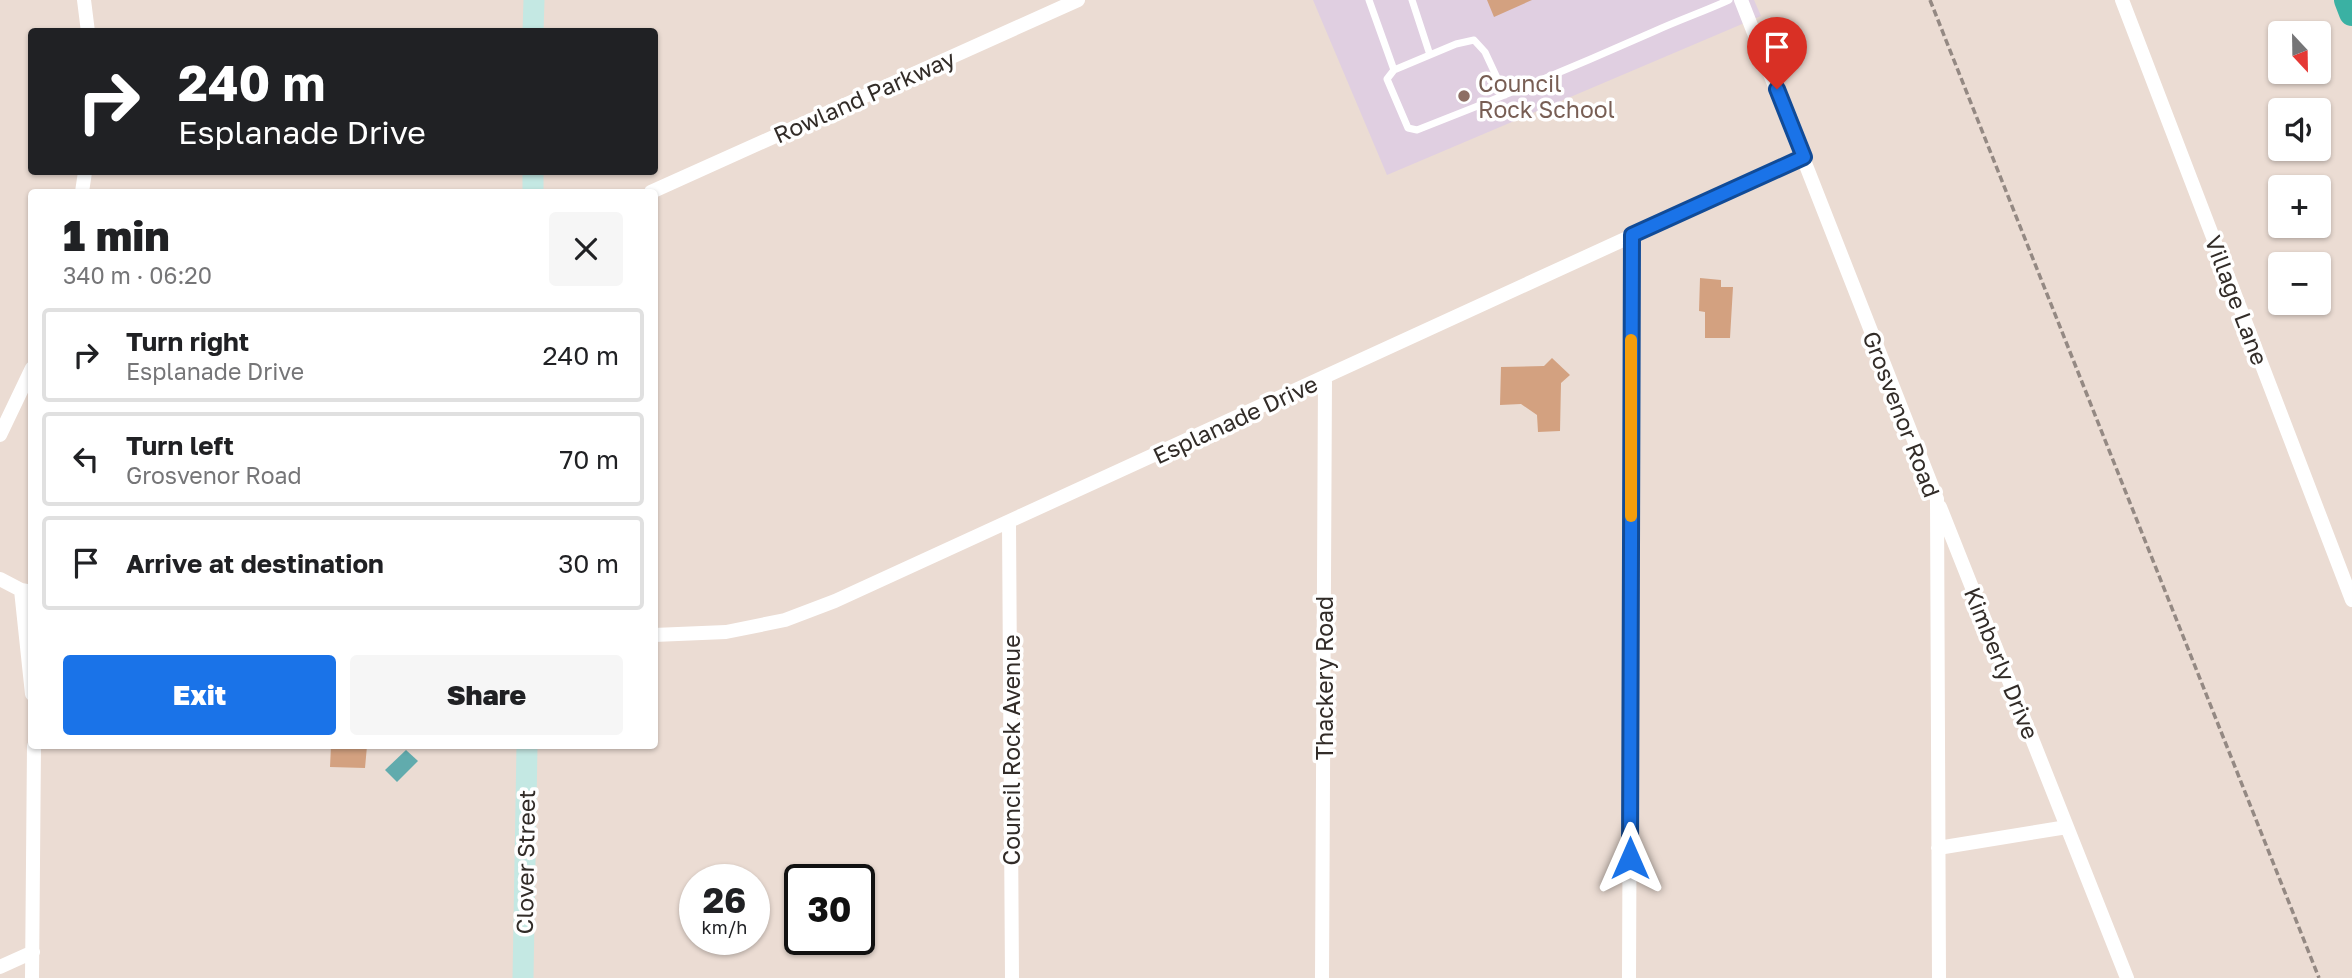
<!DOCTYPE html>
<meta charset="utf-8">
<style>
body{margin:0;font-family:"Golos Text",sans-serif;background:#f6f6f6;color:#202124;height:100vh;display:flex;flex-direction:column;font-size:26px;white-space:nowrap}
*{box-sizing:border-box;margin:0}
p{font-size:23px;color:#757577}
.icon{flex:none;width:38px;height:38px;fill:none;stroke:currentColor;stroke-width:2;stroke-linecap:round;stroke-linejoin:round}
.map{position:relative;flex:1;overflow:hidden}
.side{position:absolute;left:28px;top:189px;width:630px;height:560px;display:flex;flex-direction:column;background:#fff;border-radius:7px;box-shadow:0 2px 5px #0004}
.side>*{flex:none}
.guide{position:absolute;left:28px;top:28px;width:630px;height:147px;border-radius:7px;box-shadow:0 2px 5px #0004;background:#202124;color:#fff;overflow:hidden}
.needle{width:46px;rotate:158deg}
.tools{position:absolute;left:2268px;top:21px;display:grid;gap:14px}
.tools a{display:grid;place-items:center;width:63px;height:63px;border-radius:7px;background:#fff;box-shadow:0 2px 5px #0004;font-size:35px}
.speed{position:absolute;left:679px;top:864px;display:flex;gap:14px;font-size:35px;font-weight:700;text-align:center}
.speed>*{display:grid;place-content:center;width:91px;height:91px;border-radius:50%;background:#fff;box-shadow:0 2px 5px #0004;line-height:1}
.speed small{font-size:18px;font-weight:400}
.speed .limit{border:4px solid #111;border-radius:10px;background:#fff;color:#111}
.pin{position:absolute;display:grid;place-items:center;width:60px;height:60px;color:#fff;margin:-72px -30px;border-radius:50% 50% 50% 0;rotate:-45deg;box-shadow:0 0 7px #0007}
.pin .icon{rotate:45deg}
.me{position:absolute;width:77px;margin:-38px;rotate:0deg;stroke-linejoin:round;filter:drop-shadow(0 0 5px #0008)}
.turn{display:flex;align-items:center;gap:24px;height:147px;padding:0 35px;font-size:32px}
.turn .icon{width:91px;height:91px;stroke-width:2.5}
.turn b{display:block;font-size:49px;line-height:60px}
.round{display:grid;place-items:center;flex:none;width:74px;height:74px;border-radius:7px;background:#f6f6f6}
.summary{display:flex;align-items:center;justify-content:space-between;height:119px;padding:0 35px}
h1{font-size:42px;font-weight:800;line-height:52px}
.cta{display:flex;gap:14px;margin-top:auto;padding:14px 35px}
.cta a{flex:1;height:80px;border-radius:7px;background:#1a73e8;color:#fff;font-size:28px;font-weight:800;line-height:80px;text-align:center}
.cta a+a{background:#f6f6f6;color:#202124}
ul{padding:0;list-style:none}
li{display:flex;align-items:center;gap:21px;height:94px;margin:0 14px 10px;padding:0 21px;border:4px solid #e0e0e0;border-radius:7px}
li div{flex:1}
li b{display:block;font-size:26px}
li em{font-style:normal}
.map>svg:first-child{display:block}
.education{fill:#e0cfe1}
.water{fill:#61abad}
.building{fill:#d3a180}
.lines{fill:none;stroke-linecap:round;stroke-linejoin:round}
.path{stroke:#948983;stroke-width:3.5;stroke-dasharray:7 3.5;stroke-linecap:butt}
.lane{stroke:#fff;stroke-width:7}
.street{stroke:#fff;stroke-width:14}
.secondary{stroke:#c4e8e3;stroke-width:21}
.highway{stroke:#3ab1a3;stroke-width:26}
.route-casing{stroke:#114b97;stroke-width:18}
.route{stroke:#1a73e8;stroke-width:12}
.slow{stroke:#f59e0b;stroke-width:12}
.education-dot{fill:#8d6e63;stroke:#fff;stroke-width:2.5}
.labels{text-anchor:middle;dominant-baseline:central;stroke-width:7;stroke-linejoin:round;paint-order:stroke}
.education-label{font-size:23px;fill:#785e54;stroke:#fff;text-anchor:start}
.street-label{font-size:23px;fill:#322c28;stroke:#fff}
</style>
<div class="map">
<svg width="2352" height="978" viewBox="0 0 2352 978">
<rect width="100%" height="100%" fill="#ebdcd3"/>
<!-- education -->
<path class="education" d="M 1313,0 L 1754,0 L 1761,16 L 1387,175 Z"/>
<!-- water -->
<path class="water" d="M 406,750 L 418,761 L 397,782 L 385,770 Z"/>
<!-- building -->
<path class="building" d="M 1487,0 L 1532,0 L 1494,17 Z
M 1700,278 L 1721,280 L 1721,287 L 1733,287 L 1730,338 L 1705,338 L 1705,312 L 1699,311 Z
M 1552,358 L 1570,375 L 1561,383 L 1560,431 L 1538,432 L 1537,415 L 1521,404 L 1500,405 L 1501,367 L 1544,366 Z
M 331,746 L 367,746 L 365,768 L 330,767 Z"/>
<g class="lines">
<!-- path -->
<path class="path" d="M 1930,0 L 2319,978"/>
<!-- lane -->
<path class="lane" d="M 1369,0 L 1394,70
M 1412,0 L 1430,55
M 1505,95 L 1485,52 L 1474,40 L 1456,44 L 1394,70 L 1387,79 L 1408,128 L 1417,130 C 1497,99 1576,66 1655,31 C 1679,20 1705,11 1729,0"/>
<!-- street -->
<path class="street" d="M 84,0 L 88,32
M 1741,0 L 1937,499 L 1939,978
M 2122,0 L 2352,600
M 82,192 L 85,172
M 651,192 L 1078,0
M 0,435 L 32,368
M 1940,507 L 2127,978
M 1009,523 L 1012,978
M 0,579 L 21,590 L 32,592
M 21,590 L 32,694
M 654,635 L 726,632 L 785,620 L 835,601 L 1804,157
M 1938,848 L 2067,827
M 0,967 L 33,952
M 32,978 L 34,746
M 1322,978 L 1325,378
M 1629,978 L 1632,235"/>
<!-- secondary -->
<path class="secondary" d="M 533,32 L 534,0
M 533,172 L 533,192
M 523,978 L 527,746"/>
<!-- highway -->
<path class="highway" d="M 2347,0 L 2352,13"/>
</g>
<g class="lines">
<defs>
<path id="route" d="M 1630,858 L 1632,235 L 1804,157 L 1777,89"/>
</defs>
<!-- route casing -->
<use href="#route" class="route-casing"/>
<!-- route -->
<use href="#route" class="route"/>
<!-- slow -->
<path class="slow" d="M 1631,516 L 1631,340"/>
</g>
<!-- markers -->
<circle class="education-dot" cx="1464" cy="96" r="7"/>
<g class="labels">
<!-- education labels -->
<g class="education-label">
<text x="1478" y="83">Council<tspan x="1478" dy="26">Rock School</tspan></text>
</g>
<!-- street labels -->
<g class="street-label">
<text transform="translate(864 96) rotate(-24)">Rowland Parkway</text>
<text transform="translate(2237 300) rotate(69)">Village Lane</text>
<text transform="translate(1902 414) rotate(69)">Grosvenor Road</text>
<text transform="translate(1235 419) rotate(-25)">Esplanade Drive</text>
<text transform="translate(2002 663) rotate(68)">Kimberly Drive</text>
<text transform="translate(1324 678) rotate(-90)">Thackery Road</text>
<text transform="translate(1011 750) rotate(-90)">Council Rock Avenue</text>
<text transform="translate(525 862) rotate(-89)">Clover Street</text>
</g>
</g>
</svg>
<div class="tools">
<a><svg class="needle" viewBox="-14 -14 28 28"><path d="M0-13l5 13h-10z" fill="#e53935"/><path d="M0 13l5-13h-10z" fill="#757577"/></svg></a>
<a><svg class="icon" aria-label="sound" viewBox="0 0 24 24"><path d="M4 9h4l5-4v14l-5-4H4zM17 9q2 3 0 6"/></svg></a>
<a>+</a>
<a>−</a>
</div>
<div class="speed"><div>26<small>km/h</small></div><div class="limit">30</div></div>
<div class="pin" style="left:1777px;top:89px;background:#d93025"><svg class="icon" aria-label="arrive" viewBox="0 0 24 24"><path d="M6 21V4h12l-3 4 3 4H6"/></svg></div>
<svg class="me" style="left:1630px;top:858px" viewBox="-20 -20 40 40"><path d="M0-17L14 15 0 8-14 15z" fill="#1a73e8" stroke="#fff" stroke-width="4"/></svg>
<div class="guide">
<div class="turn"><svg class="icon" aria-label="right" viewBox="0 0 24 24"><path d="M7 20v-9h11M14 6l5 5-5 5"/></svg><div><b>240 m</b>Esplanade Drive</div></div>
</div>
<section class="side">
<div class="summary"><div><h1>1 min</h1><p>340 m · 06:20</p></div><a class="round"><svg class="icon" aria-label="close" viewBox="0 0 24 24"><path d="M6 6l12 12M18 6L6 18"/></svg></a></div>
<ul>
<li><svg class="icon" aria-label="right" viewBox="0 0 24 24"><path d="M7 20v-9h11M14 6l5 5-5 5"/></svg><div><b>Turn right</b><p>Esplanade Drive</p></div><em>240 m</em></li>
<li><svg class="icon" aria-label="left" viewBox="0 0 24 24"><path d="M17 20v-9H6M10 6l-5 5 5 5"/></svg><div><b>Turn left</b><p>Grosvenor Road</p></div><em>70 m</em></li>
<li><svg class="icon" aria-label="arrive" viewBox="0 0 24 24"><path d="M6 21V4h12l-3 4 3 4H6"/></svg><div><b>Arrive at destination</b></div><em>30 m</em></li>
</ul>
<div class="cta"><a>Exit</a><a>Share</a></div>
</section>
</div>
